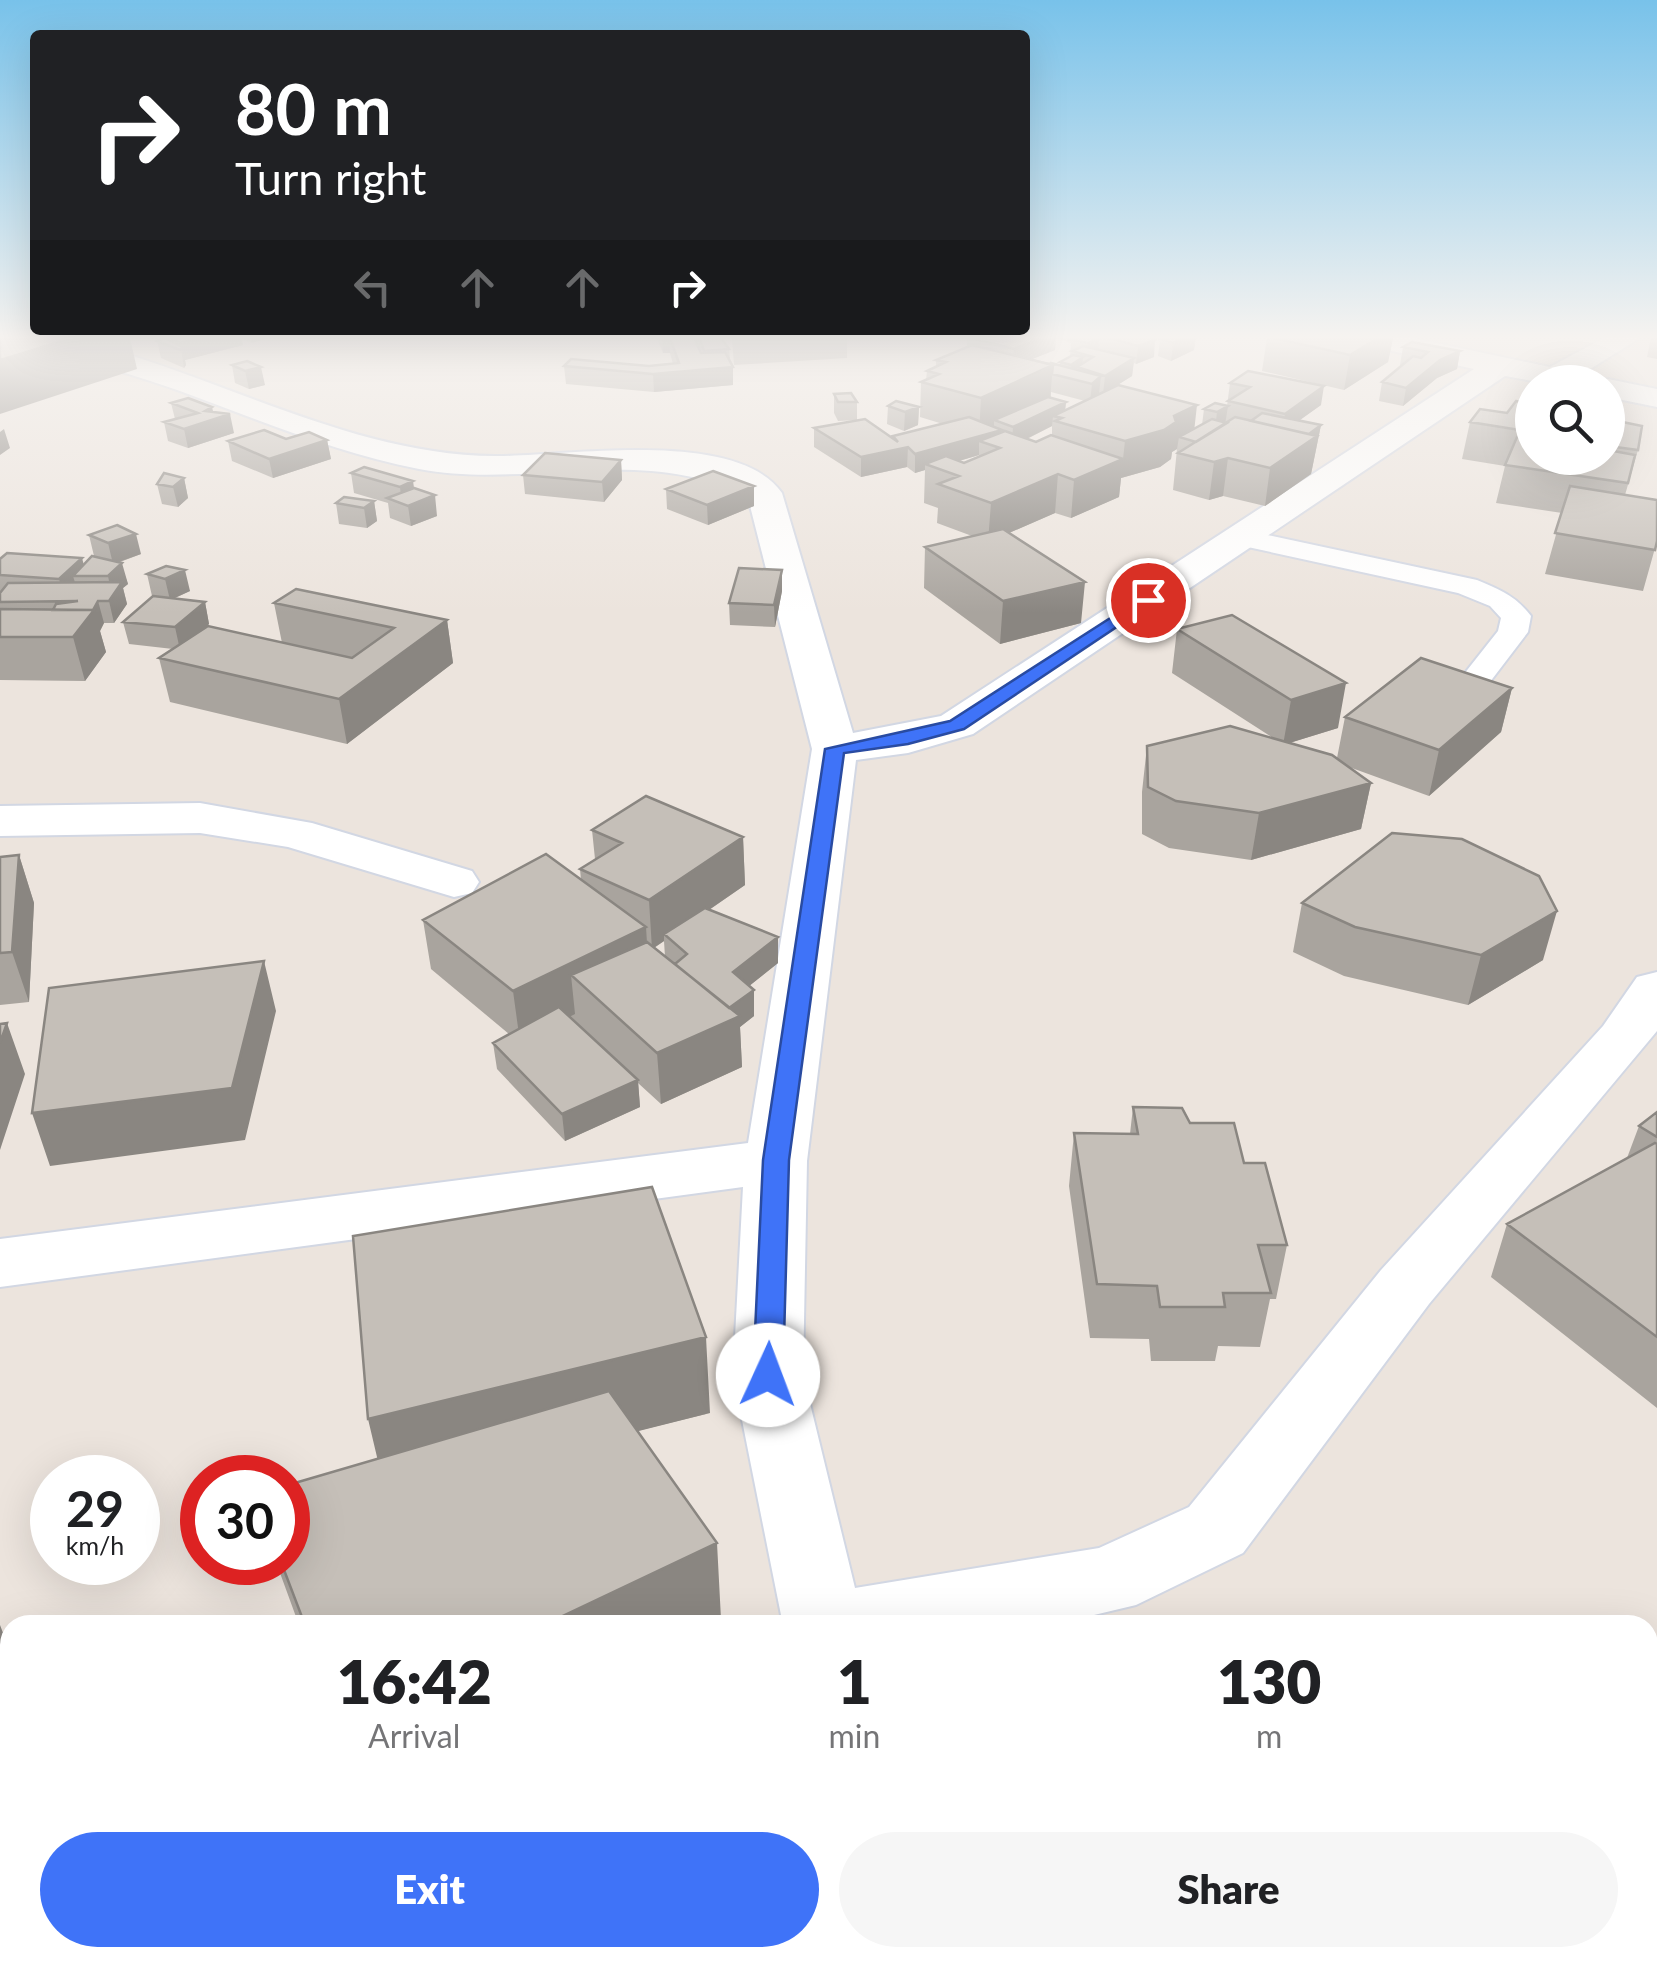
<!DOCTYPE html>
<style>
body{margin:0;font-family:Lato,sans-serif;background:#f6f6f6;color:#202124;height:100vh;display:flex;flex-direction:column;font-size:38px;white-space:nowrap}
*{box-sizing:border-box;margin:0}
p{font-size:32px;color:#757577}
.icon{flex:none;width:55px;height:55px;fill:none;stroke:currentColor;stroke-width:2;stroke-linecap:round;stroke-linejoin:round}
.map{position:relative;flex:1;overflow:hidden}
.side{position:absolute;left:0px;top:1615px;width:1658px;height:352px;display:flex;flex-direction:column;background:#fff;border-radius:30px 30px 0 0;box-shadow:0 10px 40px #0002}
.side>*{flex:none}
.guide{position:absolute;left:30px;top:30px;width:1000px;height:305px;border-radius:10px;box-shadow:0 10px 40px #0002;background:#202124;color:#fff;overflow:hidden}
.buttons{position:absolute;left:1515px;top:365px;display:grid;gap:20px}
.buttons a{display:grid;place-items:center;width:110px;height:110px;border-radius:50%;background:#fff;box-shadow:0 10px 40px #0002;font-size:50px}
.speed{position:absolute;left:30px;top:1455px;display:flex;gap:20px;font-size:50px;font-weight:700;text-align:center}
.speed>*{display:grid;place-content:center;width:130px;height:130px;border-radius:50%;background:#fff;box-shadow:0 10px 40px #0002;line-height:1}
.speed small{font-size:25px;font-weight:400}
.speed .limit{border:15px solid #d22;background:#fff;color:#111}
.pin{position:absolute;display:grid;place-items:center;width:85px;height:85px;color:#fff;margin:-42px;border:5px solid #fff;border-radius:50%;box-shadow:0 2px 10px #0007}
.me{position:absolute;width:110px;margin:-55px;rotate:2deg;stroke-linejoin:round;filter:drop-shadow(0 0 8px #0008)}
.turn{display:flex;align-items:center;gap:35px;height:210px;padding:0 40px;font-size:45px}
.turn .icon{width:130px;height:130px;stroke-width:2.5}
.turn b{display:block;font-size:70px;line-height:85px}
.lanes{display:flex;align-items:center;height:95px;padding:0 40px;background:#0003;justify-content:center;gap:50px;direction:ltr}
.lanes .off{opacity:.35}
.eta{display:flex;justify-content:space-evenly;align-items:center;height:170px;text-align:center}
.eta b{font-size:60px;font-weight:800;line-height:70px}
.action{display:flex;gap:20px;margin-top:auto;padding:20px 40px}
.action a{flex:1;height:115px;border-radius:60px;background:#3f73f8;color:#fff;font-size:40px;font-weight:800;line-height:115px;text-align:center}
.action a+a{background:#f6f6f6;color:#202124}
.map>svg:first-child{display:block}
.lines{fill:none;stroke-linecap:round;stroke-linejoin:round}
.lane-casing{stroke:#d2d7e3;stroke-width:4}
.street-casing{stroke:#d2d7e3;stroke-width:4}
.lane{fill:#fff;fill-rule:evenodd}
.street{fill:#fff;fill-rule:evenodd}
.wall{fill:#a9a49e;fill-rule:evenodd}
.shaded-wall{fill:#8a8681}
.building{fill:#c5bfb8;stroke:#8a8681;stroke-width:2.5}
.route{fill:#3f73f8;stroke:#294ba1;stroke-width:2.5}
</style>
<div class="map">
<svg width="1657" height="1966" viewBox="0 0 1657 1966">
<rect width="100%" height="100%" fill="#ece4dd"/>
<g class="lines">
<defs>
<path id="lane" d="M 1244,530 L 1477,580 C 1499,589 1516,596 1531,616 L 1528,632 L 1480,695 L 1458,695 L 1453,688 L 1498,631 L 1501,618 L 1490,606 L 1458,593 L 1234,544 L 1231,538 L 1234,532 Z"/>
<path id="street" d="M 23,338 L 70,338 L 106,348 C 234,384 359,455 495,456 C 564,457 736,427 782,493 L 853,733 L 941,716 L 1474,369 L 1360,344 L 1356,338 L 1413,338 L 1550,367 L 1604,338 L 1640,338 L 1582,374 L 1594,382 L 1538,382 L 1505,376 L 973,734 L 908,753 L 856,760 L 807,1161 L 803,1375 L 855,1588 L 1099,1548 L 1189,1507 L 1381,1270 L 1603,1026 L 1637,977 L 1657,972 L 1657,1031 L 1429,1304 L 1243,1553 L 1136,1605 L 1052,1625 L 783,1625 L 733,1375 L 743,1187 L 0,1287 L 0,1239 L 748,1143 L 812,749 L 748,498 C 646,442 529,490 419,469 C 336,453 259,420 180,391 C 129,373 78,359 27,344 Z
M 1608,379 L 1657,389 L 1657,407 L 1608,397 L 1608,382 L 1596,382 Z
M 200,803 L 312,823 L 472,871 L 479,882 L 472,893 L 454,897 L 288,847 L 200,833 L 0,836 L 0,806 Z
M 834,1958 L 928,1958 L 929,1966 L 835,1966 Z"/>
</defs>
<!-- lane casing -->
<use href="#lane" class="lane-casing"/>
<!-- street casing -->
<use href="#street" class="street-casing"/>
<!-- lane -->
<use href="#lane" class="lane"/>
<!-- street -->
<use href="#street" class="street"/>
</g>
<!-- wall -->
<path class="wall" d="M 171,338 L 269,338 L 252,343 L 242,339 L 243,345 L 185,360 L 186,365 L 184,368 L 161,358 L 157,341 L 171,341 Z
M 657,338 L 721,338 L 729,349 L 733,385 L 654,392 L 566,384 L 564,366 L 649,366 L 673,364 L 670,353 L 663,353 Z
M 732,338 L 847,338 L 847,358 L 734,365 Z
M 967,338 L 1056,338 L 1055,350 L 1032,359 L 1060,365 L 1060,362 L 1070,357 L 1071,343 L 1057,338 L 1152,338 L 1154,357 L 1136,364 L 1134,363 L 1132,376 L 1116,386 L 1194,429 L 1202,425 L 1204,409 L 1227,406 L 1230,383 L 1321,405 L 1299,420 L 1321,425 L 1311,474 L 1265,506 L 1223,496 L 1209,500 L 1173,490 L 1177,449 L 1172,452 L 1171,459 L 1160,467 L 1121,478 L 1119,497 L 1071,518 L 1055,513 L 1009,533 L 1081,623 L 1000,644 L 924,588 L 925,547 L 972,536 L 937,523 L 938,508 L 924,503 L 925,470 L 915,473 L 907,467 L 861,477 L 814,447 L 814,428 L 893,438 L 893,436 L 943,424 L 920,417 L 921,382 L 926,380 L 927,371 L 936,367 L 936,360 L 967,347 ZM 1051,392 L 1085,401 L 1065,410 L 1066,402 L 1051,398 ZM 1052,426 L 1052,435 L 1036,442 L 1027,439 ZM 979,455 L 979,457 L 964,463 L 959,461 Z
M 1267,338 L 1393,338 L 1388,362 L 1344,390 L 1262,371 Z
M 1651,338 L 1657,338 L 1657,359 L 1647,357 Z
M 1160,339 L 1194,350 L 1171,361 L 1158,356 Z
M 1403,347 L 1460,351 L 1457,369 L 1437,378 L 1403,406 L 1379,401 L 1382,382 L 1402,365 L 1400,365 Z
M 247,361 L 265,385 L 249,389 L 235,383 L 232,365 Z
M 834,394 L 857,402 L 857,420 L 838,421 L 834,413 Z
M 171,403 L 213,412 L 234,433 L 188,448 L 168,441 L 164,422 L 175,419 Z
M 1532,404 L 1532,458 L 1608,458 L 1608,419 L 1638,450 L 1625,495 L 1657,541 L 1643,591 L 1545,574 L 1562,513 L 1496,503 L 1505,466 L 1462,459 L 1470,422 L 1507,413 Z
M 888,406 L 919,407 L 918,425 L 904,431 L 887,424 Z
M 286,439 L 327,440 L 331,459 L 273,478 L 232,461 L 228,441 Z
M 621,460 L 622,480 L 604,502 L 525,494 L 523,475 Z
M 351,473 L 414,488 L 437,516 L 411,526 L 390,518 L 388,503 L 354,493 Z
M 184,478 L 188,498 L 178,507 L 162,504 L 157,484 Z
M 754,486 L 754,506 L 708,525 L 667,509 L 666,489 Z
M 374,501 L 377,521 L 367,528 L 339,524 L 336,503 Z
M 89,535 L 141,554 L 120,562 L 128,584 L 123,588 L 127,604 L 114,623 L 104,623 L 100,631 L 106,652 L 85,681 L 0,680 L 0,559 L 84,564 L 98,557 L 94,556 Z
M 166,566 L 190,591 L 173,599 L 205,602 L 209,624 L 201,631 L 282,643 L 274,603 L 447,620 L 453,663 L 347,744 L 170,702 L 159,658 L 173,649 L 129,644 L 123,622 L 157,597 L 152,596 L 147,574 Z
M 782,570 L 782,591 L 775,627 L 730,625 L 729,603 Z
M 1177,629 L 1338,728 L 1289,743 L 1337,758 L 1345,717 L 1512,688 L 1501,732 L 1429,796 L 1349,767 L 1371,783 L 1361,829 L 1251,860 L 1169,848 L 1142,834 L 1142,792 L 1147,746 L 1273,738 L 1172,673 Z
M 592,830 L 743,837 L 745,885 L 709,910 L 778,963 L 749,986 L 754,1016 L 740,1027 L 742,1067 L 661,1104 L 638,1083 L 640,1107 L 565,1141 L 497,1069 L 493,1043 L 509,1034 L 431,969 L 423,920 L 581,880 L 580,869 L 595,859 ZM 664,941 L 665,957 L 654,948 Z
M 19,855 L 34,903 L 29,1002 L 0,1005 L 0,857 Z
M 1302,903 L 1543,960 L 1468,1005 L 1344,976 L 1293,952 Z
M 1133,1107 L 1190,1123 L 1287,1245 L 1276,1299 L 1270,1299 L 1260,1347 L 1218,1346 L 1215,1361 L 1151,1361 L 1149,1339 L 1090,1338 L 1069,1186 L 1074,1133 L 1130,1134 Z
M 1657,1112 L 1657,1408 L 1491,1277 L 1507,1224 L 1627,1158 L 1639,1126 Z
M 710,1413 L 637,1431 L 721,1619 L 709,1625 L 299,1625 L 276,1562 L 288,1562 L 288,1485 Z
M 169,1958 L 652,1958 L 642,1966 L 173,1966 Z"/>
<!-- shaded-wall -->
<path class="shaded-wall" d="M 72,338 L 130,338 L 137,369 L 0,414 L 0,360 Z
M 198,338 L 241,338 L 243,345 L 185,360 L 186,365 L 184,368 L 180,343 Z
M 251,338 L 269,338 L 252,343 Z
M 662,338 L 700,338 L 700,350 L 670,338 L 670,353 L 663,353 Z
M 1042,338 L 1056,338 L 1055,350 L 1012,367 L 1014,349 Z
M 1184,338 L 1196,338 L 1194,350 L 1171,361 L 1173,343 Z
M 1378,338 L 1393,338 L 1388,362 L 1344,390 L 1350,355 Z
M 1099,339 L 1098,356 L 1087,355 L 1088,343 Z
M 1155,340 L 1154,357 L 1136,364 L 1138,346 Z
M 1460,351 L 1457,369 L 1437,378 L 1403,406 L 1406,388 L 1440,360 Z
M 1083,357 L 1082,368 L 1077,367 L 1076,379 L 1070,378 L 1071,365 Z
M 1134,358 L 1132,376 L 1103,394 L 1105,376 Z
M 1053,365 L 1050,400 L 994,420 L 994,427 L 979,434 L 981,398 Z
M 261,367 L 265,385 L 249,389 L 245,371 Z
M 733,367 L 733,385 L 654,392 L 653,374 Z
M 1101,376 L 1099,394 L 1090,402 L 1092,384 Z
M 1324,386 L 1321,405 L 1282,433 L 1285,414 Z
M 1066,402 L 1064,421 L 1062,418 L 1053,416 L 1052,426 L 1012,446 L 1013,427 Z
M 1197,405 L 1193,441 L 1179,437 L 1177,449 L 1172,452 L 1171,459 L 1160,467 L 1121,478 L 1119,497 L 1071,518 L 1074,480 L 1123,459 L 1125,441 Z
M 1228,406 L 1225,425 L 1215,431 L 1217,412 Z
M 212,407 L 215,419 L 230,414 L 234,433 L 188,448 L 184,429 Z
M 919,407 L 918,425 L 904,431 L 905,412 Z
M 1321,425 L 1311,474 L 1265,506 L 1270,468 Z
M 4,429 L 10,448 L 0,455 L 0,432 Z
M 1002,430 L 1001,449 L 979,441 L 979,455 L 935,468 L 925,464 L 925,470 L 915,473 L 915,454 Z
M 327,440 L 331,459 L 273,478 L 269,459 Z
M 908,447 L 907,467 L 861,477 L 861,457 Z
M 1228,458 L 1223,496 L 1209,500 L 1214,462 Z
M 621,460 L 622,480 L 604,502 L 602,482 Z
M 1058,474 L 1055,513 L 988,542 L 991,503 Z
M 184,478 L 188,498 L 178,507 L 173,487 Z
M 413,481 L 416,501 L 402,504 L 400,487 Z
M 754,486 L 754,506 L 708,525 L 707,505 Z
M 435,495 L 437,516 L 411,526 L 408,506 Z
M 374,501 L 377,521 L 367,528 L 364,508 Z
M 136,534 L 141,554 L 113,564 L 108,543 Z
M 82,558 L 87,576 L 73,576 L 77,589 L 65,600 L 59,579 Z
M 122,563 L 128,584 L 123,588 L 127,604 L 114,623 L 109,601 L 112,596 L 108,576 Z
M 185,570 L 190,591 L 170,600 L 165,579 Z
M 782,570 L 782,591 L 775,627 L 774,605 Z
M 1085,582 L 1081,623 L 1000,644 L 1003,601 Z
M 98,601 L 104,623 L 100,631 L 106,652 L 85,681 L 73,637 Z
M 205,602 L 209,624 L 180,650 L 175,627 Z
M 447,620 L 453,663 L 347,744 L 339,699 Z
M 1346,683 L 1338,728 L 1283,745 L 1291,700 Z
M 1512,688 L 1501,732 L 1429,796 L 1439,750 Z
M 1371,783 L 1361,829 L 1251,860 L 1259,813 Z
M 743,837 L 745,885 L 668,938 L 664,934 L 664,941 L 652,949 L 649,900 Z
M 19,855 L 34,903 L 29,1002 L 12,952 Z
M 1557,911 L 1543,960 L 1468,1005 L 1481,955 Z
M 646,927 L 649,976 L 571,975 L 575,1014 L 520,1042 L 513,991 Z
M 778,937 L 778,963 L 734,998 L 733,972 Z
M 264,961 L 276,1011 L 245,1140 L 50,1166 L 32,1113 Z
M 754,990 L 754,1016 L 740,1027 L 742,1067 L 661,1104 L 657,1053 L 728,1009 Z
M 7,1023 L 25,1074 L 0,1150 L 0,1043 Z
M 638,1080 L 640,1107 L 565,1141 L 562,1114 Z
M 706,1337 L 710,1413 L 386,1495 L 368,1419 Z
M 717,1543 L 721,1619 L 709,1625 L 544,1625 Z
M 0,1625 L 10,1651 L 10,1713 L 0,1674 Z
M 10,1779 L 10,1872 L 0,1876 L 0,1784 Z
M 554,1958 L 652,1958 L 642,1966 L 544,1966 Z"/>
<!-- building -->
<path class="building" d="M 0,338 L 72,338 L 0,360 Z
M 165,338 L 182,347 L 180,350 L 157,341 Z
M 171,338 L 198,338 L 180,343 Z
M 670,338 L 694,338 L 701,353 L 725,352 L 733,367 L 653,374 L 564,366 L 571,359 L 649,366 L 679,363 Z
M 700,338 L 721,338 L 729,349 L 704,351 Z
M 971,338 L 1042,338 L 1014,349 Z
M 1077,338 L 1098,338 L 1099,339 L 1088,343 L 1072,340 Z
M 1109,338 L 1152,338 L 1155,340 L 1138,346 Z
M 1161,338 L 1184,338 L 1173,343 L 1160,339 Z
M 1273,338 L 1378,338 L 1350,355 Z
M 1412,342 L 1460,351 L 1440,360 L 1406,388 L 1382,382 L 1413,356 L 1421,358 L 1428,352 L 1403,347 Z
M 972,345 L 1053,365 L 981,398 L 921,382 L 939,374 L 927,371 L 946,362 L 936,360 Z
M 1083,346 L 1134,358 L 1105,376 L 1077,367 L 1093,357 L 1072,351 Z
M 1073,355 L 1083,357 L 1071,365 L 1060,362 Z
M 247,361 L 261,367 L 245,371 L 232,365 Z
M 1051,363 L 1101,376 L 1092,384 L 1052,374 L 1053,365 L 1050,364 Z
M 1248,371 L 1324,386 L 1285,414 L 1228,401 L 1250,387 L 1230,383 Z
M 1118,385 L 1197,405 L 1174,416 L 1176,422 L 1164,430 L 1125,441 L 1055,421 L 1062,418 L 1053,416 Z
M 851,393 L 857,402 L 838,402 L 834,394 Z
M 1048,397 L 1066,402 L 1013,427 L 994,420 Z
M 188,398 L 212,407 L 205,411 L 230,414 L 184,429 L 164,422 L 198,413 L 171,403 Z
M 896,401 L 919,407 L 905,412 L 888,406 Z
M 1516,401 L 1532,404 L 1532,432 L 1470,422 L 1480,409 L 1507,413 Z
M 1215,403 L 1228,406 L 1217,412 L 1204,409 Z
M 1262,413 L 1321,425 L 1309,434 L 1251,421 Z
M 969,417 L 1002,430 L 915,454 L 908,447 L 861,457 L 814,428 L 865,419 L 898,442 L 893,436 Z
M 1235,417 L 1317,436 L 1270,468 L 1228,458 L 1214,462 L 1178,453 Z
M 1212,419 L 1227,423 L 1196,442 L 1179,437 Z
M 1608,419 L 1642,426 L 1638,450 L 1608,446 L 1611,428 L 1608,428 Z
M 264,430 L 286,439 L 309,432 L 327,440 L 269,459 L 228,441 Z
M 1005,431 L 1036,442 L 1051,435 L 1123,459 L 1074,480 L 1058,474 L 991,503 L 938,484 L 959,476 L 925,464 L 946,456 L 964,463 L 1000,448 L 979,441 Z
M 1517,437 L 1532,440 L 1532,458 L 1608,458 L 1608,450 L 1635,455 L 1628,483 L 1505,465 Z
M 545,453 L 621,460 L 602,482 L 523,475 Z
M 364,467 L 413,481 L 400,487 L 351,473 Z
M 713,471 L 754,486 L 707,505 L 666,489 Z
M 164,473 L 184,478 L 173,487 L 157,484 Z
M 1570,486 L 1657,500 L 1657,541 L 1655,550 L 1555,533 Z
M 414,488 L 435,495 L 408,506 L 387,498 Z
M 344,497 L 374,501 L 364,508 L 336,503 Z
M 117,525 L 136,534 L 108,543 L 89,535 Z
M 1003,529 L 1085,582 L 1003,601 L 925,547 Z
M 7,553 L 82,558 L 59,579 L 0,575 L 0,559 Z
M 92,556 L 122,563 L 108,576 L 73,576 Z
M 166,566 L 185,570 L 165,579 L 147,574 Z
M 739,568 L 782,570 L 774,605 L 729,603 Z
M 122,582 L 109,601 L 98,601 L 93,610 L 53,610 L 56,604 L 78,601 L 0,602 L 0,593 L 8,583 Z
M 296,589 L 447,620 L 339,699 L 159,658 L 208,626 L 352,658 L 394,628 L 274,603 Z
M 153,596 L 205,602 L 175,627 L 123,622 Z
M 0,609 L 94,610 L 73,637 L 0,637 Z
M 1232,615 L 1346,683 L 1291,700 L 1177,629 Z
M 1421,658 L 1512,688 L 1439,750 L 1345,717 Z
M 1230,726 L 1332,755 L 1371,783 L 1259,813 L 1176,801 L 1148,787 L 1147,746 Z
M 646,796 L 743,837 L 649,900 L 580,869 L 622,843 L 592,830 Z
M 1392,833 L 1462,839 L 1539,876 L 1557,911 L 1481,955 L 1355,927 L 1302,903 Z
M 546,854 L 646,927 L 513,991 L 423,920 Z
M 19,855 L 12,952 L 0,953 L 0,857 Z
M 705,908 L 778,937 L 733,972 L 754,990 L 729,1008 L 675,964 L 687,954 L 664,934 Z
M 647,942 L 740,1016 L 657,1053 L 571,975 Z
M 264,961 L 232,1088 L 32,1113 L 49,988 Z
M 559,1007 L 638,1080 L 562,1114 L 493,1043 Z
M 7,1023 L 0,1043 L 0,1024 Z
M 1133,1107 L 1182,1108 L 1190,1123 L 1234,1123 L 1244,1163 L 1265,1163 L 1287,1245 L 1258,1245 L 1271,1293 L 1223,1293 L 1225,1307 L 1160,1307 L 1157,1286 L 1097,1284 L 1074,1133 L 1138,1134 Z
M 1657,1112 L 1657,1137 L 1639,1126 Z
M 1655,1143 L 1657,1144 L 1657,1337 L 1507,1224 Z
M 652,1187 L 706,1337 L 368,1419 L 353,1236 Z
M 609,1391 L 717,1543 L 544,1625 L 305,1625 L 281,1562 L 288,1562 L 288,1485 Z
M 0,1674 L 10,1713 L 10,1779 L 0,1784 Z
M 176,1958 L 554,1958 L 544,1966 L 181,1966 Z"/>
<!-- sky -->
<linearGradient id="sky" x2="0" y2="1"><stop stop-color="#78c2ea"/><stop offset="0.55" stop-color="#f6f3f0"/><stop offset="1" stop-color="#f6f3f0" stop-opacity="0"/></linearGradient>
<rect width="1657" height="613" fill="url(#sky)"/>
<!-- route -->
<path class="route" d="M 1143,597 L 1157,600 L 964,729 L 908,744 L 844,753 L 789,1160 L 783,1375 L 778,1383 L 758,1383 L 753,1375 L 763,1160 L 825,749 L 950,721 Z"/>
</svg>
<div class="buttons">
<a><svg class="icon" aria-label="search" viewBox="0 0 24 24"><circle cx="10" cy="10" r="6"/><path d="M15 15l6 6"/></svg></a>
</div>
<div class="speed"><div>29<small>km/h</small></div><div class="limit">30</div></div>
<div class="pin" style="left:1148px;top:600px;background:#d93025"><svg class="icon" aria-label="arrive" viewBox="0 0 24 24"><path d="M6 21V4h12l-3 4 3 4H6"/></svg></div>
<svg class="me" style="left:768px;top:1375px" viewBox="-20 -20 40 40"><circle r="19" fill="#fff"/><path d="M0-13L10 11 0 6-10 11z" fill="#3f73f8"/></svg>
<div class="guide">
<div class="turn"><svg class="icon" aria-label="right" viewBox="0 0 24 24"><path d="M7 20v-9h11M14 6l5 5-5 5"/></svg><div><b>80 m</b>Turn right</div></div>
<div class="lanes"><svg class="icon off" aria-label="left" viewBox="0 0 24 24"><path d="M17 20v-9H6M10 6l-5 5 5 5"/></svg><svg class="icon off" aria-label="ahead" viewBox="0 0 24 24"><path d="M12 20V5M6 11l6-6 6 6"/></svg><svg class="icon off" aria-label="ahead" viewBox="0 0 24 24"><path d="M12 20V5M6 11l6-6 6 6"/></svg><svg class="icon" aria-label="right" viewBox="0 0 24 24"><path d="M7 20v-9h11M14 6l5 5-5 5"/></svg></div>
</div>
<section class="side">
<div class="eta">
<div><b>16:42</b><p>Arrival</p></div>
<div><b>1</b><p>min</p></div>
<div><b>130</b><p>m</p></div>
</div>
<div class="action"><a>Exit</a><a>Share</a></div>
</section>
</div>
